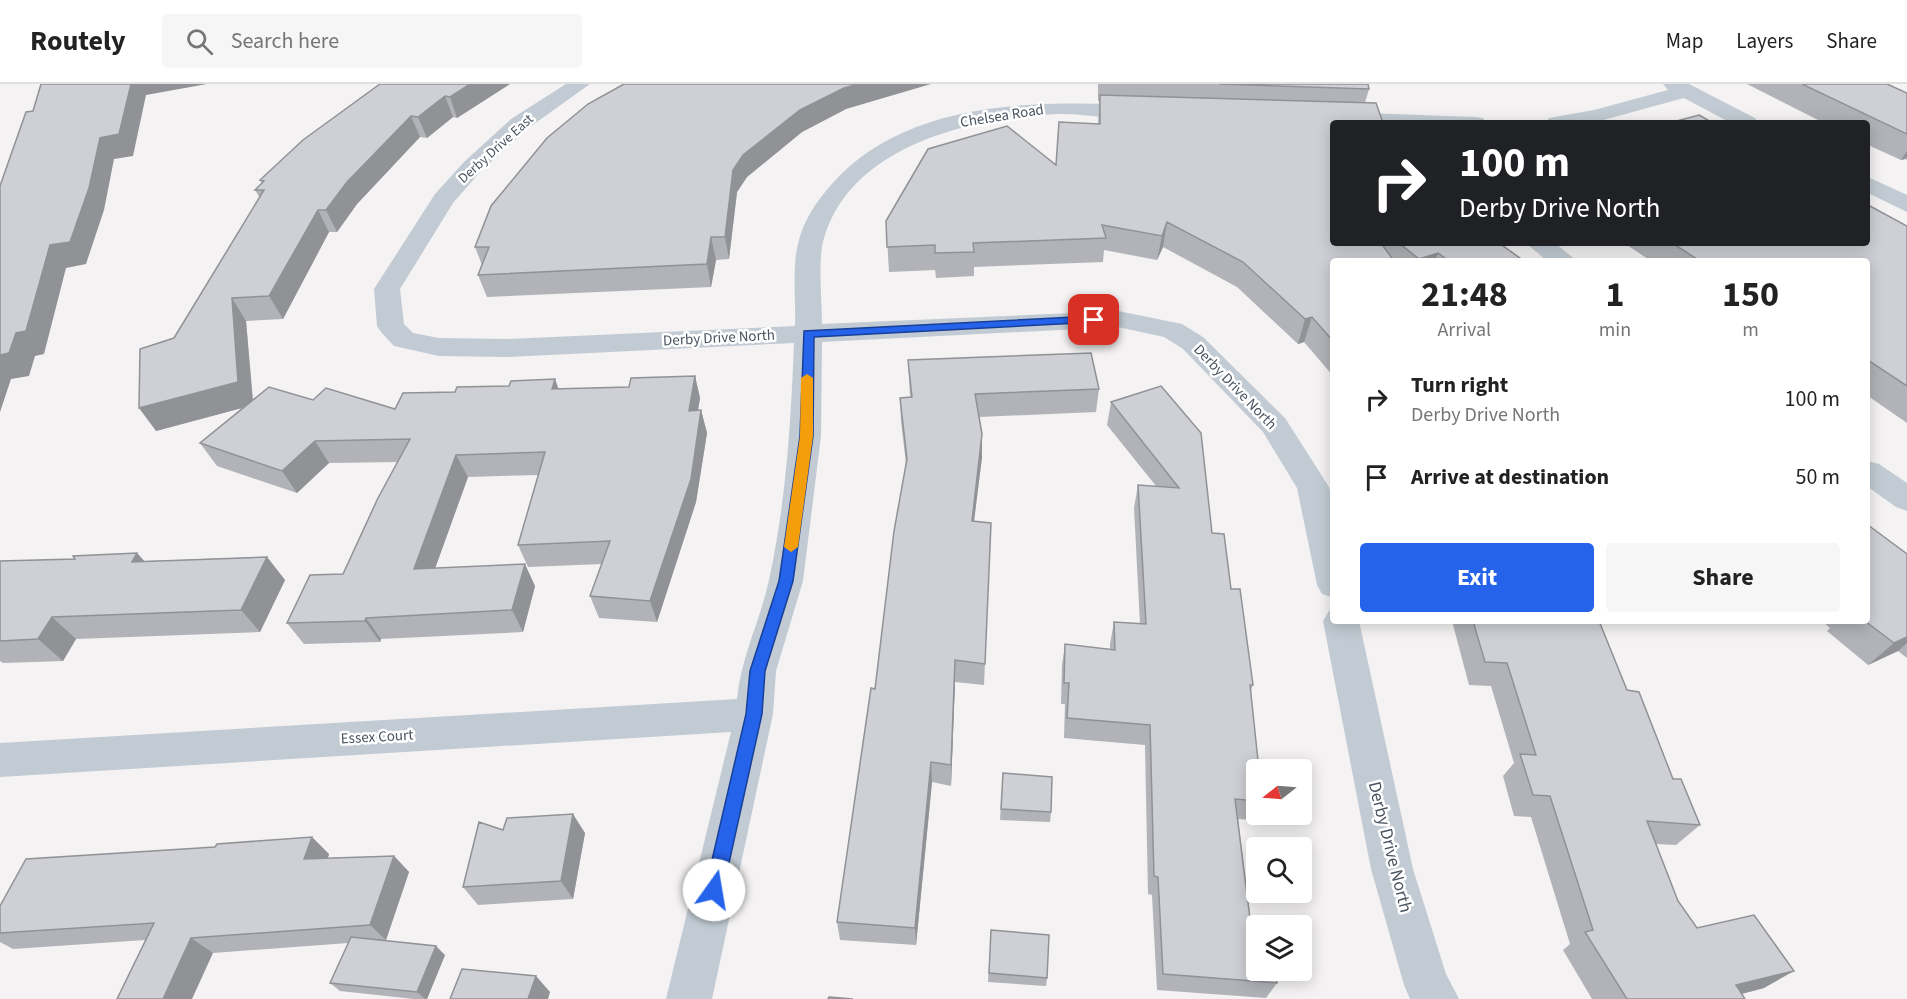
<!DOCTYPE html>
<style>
body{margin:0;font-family:"Source Sans 3",sans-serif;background:#f6f6f6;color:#222;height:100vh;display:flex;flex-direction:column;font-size:22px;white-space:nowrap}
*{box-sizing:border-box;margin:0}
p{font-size:20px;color:#767676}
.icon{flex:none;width:33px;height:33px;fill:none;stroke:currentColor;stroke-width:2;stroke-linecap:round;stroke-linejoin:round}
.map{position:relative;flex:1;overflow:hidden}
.side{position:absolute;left:1330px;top:174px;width:540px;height:366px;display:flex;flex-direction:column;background:#fff;border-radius:6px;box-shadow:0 3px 15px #0003}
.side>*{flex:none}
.guide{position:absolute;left:1330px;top:36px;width:540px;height:126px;border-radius:6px;box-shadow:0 3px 15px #0003;background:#202124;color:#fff;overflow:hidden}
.needle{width:39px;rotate:253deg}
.buttons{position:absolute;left:1246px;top:675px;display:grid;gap:12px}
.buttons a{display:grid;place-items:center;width:66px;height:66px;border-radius:6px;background:#fff;box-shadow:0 3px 15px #0003;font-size:30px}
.pin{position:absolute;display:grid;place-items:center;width:51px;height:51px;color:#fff;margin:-26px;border-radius:12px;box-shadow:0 3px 9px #0006}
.me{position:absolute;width:66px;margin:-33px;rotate:13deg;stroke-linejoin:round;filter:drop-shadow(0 0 4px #0008)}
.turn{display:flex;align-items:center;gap:21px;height:126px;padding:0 30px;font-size:27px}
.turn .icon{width:78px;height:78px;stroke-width:2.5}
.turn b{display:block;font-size:42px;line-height:51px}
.eta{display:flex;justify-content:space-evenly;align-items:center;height:102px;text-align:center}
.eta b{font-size:36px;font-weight:700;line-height:42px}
.action{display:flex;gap:12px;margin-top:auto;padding:12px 30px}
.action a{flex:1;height:69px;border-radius:6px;background:#2563eb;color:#fff;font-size:24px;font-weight:700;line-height:69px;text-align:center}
.action a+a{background:#f6f6f6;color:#222}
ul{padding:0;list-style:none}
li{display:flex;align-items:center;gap:18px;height:78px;padding:0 30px}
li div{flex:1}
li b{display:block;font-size:22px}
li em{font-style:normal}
header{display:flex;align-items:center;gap:36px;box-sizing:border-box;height:84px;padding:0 30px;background:#fff;border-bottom:2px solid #e0e0e0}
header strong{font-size:28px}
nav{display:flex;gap:33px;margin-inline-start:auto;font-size:21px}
.search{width:420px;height:54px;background:#f6f6f6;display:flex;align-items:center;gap:15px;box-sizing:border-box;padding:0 21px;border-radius:6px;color:#767676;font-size:22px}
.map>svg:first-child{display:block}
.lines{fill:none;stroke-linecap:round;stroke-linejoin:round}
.street{fill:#c2cbd3;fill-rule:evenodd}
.wall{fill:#b1b3b8}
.shaded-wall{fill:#909296}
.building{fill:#ced0d6;stroke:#909296;stroke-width:1.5}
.route{fill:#2563eb;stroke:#184099;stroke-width:1.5}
.slow{fill:#f59e0b}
.labels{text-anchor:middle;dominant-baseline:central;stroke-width:5;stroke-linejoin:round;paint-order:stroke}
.far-street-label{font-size:14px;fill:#495460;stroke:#fff}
.street-label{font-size:15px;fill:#495460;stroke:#fff}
.near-street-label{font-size:18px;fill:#495460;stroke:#fff}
</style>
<header>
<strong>Routely</strong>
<div class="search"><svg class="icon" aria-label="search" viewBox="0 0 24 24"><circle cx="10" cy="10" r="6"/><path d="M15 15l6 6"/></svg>Search here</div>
<nav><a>Map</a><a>Layers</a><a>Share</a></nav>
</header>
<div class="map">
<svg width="1907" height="915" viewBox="0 0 1907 915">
<rect width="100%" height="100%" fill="#f4f2f2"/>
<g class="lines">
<!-- street -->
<path class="street" d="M 566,0 L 590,0 L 527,45 L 480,88 L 453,119 L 400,205 L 404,240 L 413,249 L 439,254 L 506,255 L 795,242 C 796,217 792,183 798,160 C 803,137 816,118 831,101 C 907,14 1038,17 1143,21 L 1151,22 L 1154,27 L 1151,32 C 1122,39 1089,29 1059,30 C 972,33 848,61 823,158 C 818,178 822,218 822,240 L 1118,227 L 1182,240 L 1203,253 L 1285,334 L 1329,403 L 1334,424 L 1334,514 L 1322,510 L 1317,501 L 1297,404 L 1263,348 L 1183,265 L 1164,253 L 1118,243 L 822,258 L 821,352 L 803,497 L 776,587 L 773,630 L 712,915 L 666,915 L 731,648 L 0,693 L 0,659 L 737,615 C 741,573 760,537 769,496 C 786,418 791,338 794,259 L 506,273 L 439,272 L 394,262 L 381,248 L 377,242 L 374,205 L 435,110 L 464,78 L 511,35 Z
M 1663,0 L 1689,0 L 1755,34 L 1758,39 L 1731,39 L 1684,14 L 1596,38 L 1546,39 L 1549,34 L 1594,26 L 1668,6 Z
M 1336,28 L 1475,33 L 1483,34 L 1486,39 L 1328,39 L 1325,34 L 1328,29 Z
M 1868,93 L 1907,111 L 1907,128 L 1868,109 Z
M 1526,159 L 1555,159 L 1577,177 L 1547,177 Z
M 1868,377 L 1879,380 L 1907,399 L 1907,427 L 1896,423 L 1868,403 Z
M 1334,525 L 1334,537 L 1359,537 L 1413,785 L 1446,890 L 1459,915 L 1410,915 L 1404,901 L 1371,785 L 1323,537 L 1329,527 Z"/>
</g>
<!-- wall -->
<path class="wall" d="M 380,0 L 510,0 L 457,34 L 453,33 L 427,54 L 420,53 L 357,120 L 337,148 L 329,148 L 283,235 L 246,237 L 253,315 L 313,316 L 395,325 L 558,305 L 629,303 L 695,292 L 700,314 L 698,327 L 701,326 L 707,349 L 696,418 L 657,538 L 599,534 L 590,512 L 602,480 L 528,483 L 518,461 L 538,391 L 468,393 L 435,484 L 535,502 L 523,548 L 381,555 L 380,558 L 304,560 L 287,539 L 343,490 L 398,378 L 329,379 L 297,409 L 217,382 L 200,359 L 242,324 L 156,347 L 174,254 L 260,114 L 255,106 L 262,99 L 260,96 Z
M 1098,0 L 1368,0 L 1369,5 L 1365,19 L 1334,159 L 1499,159 L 1524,177 L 1334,177 L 1334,293 L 1304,258 L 1298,260 L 1237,203 L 1163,163 L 1157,176 L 1104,166 L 1103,178 L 974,183 L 974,192 L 936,194 L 935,186 L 889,188 L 886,137 L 1055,81 L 1098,40 L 1099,17 L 1098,17 Z
M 1747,0 L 1887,0 L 1907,9 L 1907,76 L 1905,75 L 1901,76 L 1868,61 L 1868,39 L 1824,39 Z
M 846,25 L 802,48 L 747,93 L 737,108 L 729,175 L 716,176 L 711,203 L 487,213 L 478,191 L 482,181 L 475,163 Z
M 1907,142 L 1907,339 L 1868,312 L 1868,177 L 1651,177 L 1624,159 L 1868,159 Z
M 908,276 L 1099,305 L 1096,328 L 979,333 L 982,373 L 974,438 L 991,439 L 984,601 L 955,598 L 951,702 L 932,698 L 916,861 L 840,856 L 837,838 L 875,605 L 906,380 L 901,337 L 900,314 L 910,313 Z
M 1161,302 L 1231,505 L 1253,601 L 1251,606 L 1257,686 L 1257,728 L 1253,736 L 1238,735 L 1251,842 L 1277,899 L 1266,914 L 1157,906 L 1152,811 L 1148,810 L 1145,661 L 1064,654 L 1065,620 L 1061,620 L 1062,581 L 1065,560 L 1110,565 L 1110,560 L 1114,538 L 1140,540 L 1134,424 L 1138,401 L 1156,402 L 1107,341 L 1111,318 Z
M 137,469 L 144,477 L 267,473 L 285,496 L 260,548 L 76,555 L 63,577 L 3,579 L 0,577 L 0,477 L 75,475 Z
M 1907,470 L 1907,574 L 1898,567 L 1868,581 L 1827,547 L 1830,544 L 1822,537 L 1868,537 Z
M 1452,537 L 1599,537 L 1627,606 L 1673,695 L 1700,741 L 1676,761 L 1656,760 L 1678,817 L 1697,844 L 1764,904 L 1742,910 L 1745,915 L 1592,915 L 1563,866 L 1570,860 L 1531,733 L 1514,732 L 1503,692 L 1514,679 L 1491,602 L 1469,601 Z
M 1003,689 L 1051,728 L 1050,738 L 1000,736 Z
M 503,746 L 585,749 L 573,815 L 478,821 L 463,803 Z
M 215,763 L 329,770 L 328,774 L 394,772 L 409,788 L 386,856 L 381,857 L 445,871 L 427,915 L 414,915 L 340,907 L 330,899 L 348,859 L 213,869 L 145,856 L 13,865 L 0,858 L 0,822 Z
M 991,846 L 1047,894 L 1046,902 L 988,898 Z"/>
<!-- shaded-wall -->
<path class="shaded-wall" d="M 131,0 L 207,0 L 146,11 L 133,72 L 114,75 L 104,126 L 86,180 L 66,184 L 44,270 L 35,272 L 29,292 L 11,295 L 0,328 L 0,271 L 50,161 L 100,54 Z
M 470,0 L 510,0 L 457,34 L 450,13 Z
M 858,0 L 931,0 L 846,25 L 802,48 L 747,93 L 737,108 L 729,175 L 725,153 L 733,86 L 743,71 L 800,26 L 844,4 Z
M 445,12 L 453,33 L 427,54 L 418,33 Z
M 411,32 L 420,53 L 357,120 L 337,148 L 326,126 L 347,98 Z
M 1907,67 L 1907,73 L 1905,75 L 1901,76 Z
M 318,126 L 329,148 L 283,235 L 269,212 Z
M 1167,138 L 1163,163 L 1157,176 L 1162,152 Z
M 711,153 L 716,176 L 711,203 L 707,180 Z
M 1438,169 L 1435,177 L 1418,177 L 1419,175 Z
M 232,214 L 246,237 L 253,321 L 156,347 L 139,324 Z
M 1312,233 L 1304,258 L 1298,260 L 1305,235 Z
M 695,292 L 700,314 L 694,349 L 689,327 Z
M 555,295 L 563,317 L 552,305 Z
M 701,326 L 707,349 L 696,418 L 657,538 L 650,517 Z
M 982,350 L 982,373 L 971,460 L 972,437 Z
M 315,357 L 329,379 L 297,409 L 282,387 Z
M 456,371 L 468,393 L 427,507 L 414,485 Z
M 137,469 L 157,491 L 132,478 Z
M 267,473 L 285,496 L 260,548 L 241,526 Z
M 525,480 L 535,502 L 523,548 L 512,526 Z
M 52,533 L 76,555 L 63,577 L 38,555 Z
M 366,534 L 381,555 L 380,558 L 365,537 Z
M 1907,553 L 1907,559 L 1898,567 L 1868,581 L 1894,559 Z
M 955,576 L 955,598 L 951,702 L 951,681 Z
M 931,678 L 932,698 L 916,861 L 915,844 Z
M 573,730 L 585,749 L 573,815 L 561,797 Z
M 312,753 L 329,770 L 322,791 L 304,775 Z
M 394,772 L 409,788 L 386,856 L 370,841 Z
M 191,854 L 213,869 L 192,915 L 163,915 Z
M 436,862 L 445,871 L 427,915 L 425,915 L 417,908 Z
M 1794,887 L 1764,904 L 1721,915 L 1736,901 Z
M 536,892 L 550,908 L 548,915 L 528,915 Z"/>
<!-- building -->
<path class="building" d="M 41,0 L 131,0 L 119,50 L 100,54 L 89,104 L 70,158 L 50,161 L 26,247 L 16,249 L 9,269 L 0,271 L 0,102 L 26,28 L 33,27 Z
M 380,0 L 470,0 L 450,13 L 445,12 L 418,33 L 411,32 L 347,98 L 326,126 L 318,126 L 269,212 L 232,214 L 238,298 L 139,324 L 140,265 L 174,254 L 264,106 L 255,106 L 264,97 L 260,96 L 303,56 Z
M 624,0 L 858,0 L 844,4 L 800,26 L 743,71 L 733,86 L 725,153 L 711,153 L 707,180 L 478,191 L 489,163 L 475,163 L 491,122 L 547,54 L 588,20 Z
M 1219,0 L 1368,0 L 1369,5 Z
M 1802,0 L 1887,0 L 1907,9 L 1907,50 Z
M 1100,11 L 1376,19 L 1383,39 L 1334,39 L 1334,159 L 1381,159 L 1394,177 L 1334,177 L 1334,258 L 1312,233 L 1305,235 L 1243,178 L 1167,138 L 1162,152 L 1102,141 L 1106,154 L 973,159 L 974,168 L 935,169 L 935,161 L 887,163 L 886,137 L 928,65 L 1007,42 L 1056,81 L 1059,38 L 1100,40 Z
M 1699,31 L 1713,39 L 1669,39 Z
M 1868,121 L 1907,142 L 1907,302 L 1868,276 L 1868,177 L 1700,177 L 1672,159 L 1868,159 Z
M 1399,159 L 1499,159 L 1524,177 L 1449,177 L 1438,169 L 1419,175 Z
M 1091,269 L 1099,305 L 975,310 L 982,350 L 972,437 L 991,439 L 985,580 L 955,576 L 951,681 L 931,678 L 915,844 L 837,838 L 871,604 L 875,605 L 894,447 L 907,375 L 900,314 L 912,313 L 908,276 Z
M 695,292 L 689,327 L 701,326 L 691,395 L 650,517 L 590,512 L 610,457 L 518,461 L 545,368 L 456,371 L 414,485 L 525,480 L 512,526 L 366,534 L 365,537 L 287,539 L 310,491 L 343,490 L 378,414 L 410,355 L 315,357 L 282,387 L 200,359 L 269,303 L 313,316 L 326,304 L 395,325 L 403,309 L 455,308 L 457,303 L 509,302 L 511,297 L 555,295 L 552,305 L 629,303 L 631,294 Z
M 1161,302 L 1201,349 L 1212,449 L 1224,450 L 1231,505 L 1240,505 L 1253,601 L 1250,601 L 1259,686 L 1257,686 L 1257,717 L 1235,715 L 1251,842 L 1257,842 L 1257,886 L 1275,886 L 1277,899 L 1163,890 L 1158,793 L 1154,792 L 1150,641 L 1067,634 L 1069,599 L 1064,599 L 1065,560 L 1115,566 L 1114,538 L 1146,540 L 1138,401 L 1179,404 L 1111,318 Z
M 1868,441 L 1907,470 L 1907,553 L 1894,559 L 1865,537 L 1868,537 Z
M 137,469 L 132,478 L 267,473 L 241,526 L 52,533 L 38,555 L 0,557 L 0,477 L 75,475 L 73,472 Z
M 1473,537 L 1599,537 L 1627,606 L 1639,608 L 1673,695 L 1681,695 L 1700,741 L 1647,737 L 1678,817 L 1697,844 L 1754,831 L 1794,887 L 1736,901 L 1745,915 L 1627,915 L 1585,848 L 1593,846 L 1550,712 L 1533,711 L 1520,670 L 1536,671 L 1507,579 L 1485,578 Z
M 1003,689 L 1052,693 L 1051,728 L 1001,725 Z
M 573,730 L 561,797 L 463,803 L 479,738 L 503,746 L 507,734 Z
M 312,753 L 304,775 L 394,772 L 370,841 L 191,854 L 163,915 L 117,915 L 154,839 L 0,849 L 0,822 L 26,775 L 215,763 L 217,760 Z
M 991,846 L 1049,851 L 1047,894 L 989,889 Z
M 351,853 L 436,862 L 417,908 L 330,899 Z
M 462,885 L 536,892 L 528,915 L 450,915 Z
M 829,913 L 853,915 L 828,915 Z"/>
<!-- route -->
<path class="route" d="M 1094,232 L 1100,236 L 1098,238 L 814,253 L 813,352 L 793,497 L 765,587 L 762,630 L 723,806 L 720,812 L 714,814 L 708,812 L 705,806 L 746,630 L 750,587 L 779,497 L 800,352 L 804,247 Z"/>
<!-- slow -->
<path class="slow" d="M 807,290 L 813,294 L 813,352 L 798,463 L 791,468 L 784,463 L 800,352 L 801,294 Z"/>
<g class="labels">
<!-- far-street labels -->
<g class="far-street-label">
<text transform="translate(496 65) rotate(-42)">Derby Drive East</text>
</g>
<!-- street labels -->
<g class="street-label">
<text transform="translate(1002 32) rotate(-9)">Chelsea Road</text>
<text transform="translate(719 254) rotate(-3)">Derby Drive North</text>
<text transform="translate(1235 303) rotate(46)">Derby Drive North</text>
<text transform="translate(377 653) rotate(-3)">Essex Court</text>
</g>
<!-- near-street labels -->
<g class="near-street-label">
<text transform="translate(1390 763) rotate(76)">Derby Drive North</text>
</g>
</g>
</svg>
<div class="buttons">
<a><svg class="needle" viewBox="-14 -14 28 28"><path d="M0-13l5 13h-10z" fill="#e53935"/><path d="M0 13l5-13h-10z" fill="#767676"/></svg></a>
<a><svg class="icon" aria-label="search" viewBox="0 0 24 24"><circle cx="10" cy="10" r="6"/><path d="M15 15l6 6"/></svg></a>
<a><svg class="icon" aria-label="layers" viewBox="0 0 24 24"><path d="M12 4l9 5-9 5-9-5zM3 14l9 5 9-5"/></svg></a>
</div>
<div class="pin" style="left:1094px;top:236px;background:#d93025"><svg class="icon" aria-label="arrive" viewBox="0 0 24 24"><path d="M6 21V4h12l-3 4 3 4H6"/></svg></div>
<svg class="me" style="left:714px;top:806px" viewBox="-20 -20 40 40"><circle r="19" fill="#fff"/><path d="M0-13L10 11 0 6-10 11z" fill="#2563eb"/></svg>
<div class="guide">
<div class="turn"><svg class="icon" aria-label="right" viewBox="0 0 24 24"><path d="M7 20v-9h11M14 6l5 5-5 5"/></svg><div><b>100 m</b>Derby Drive North</div></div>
</div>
<section class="side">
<div class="eta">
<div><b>21:48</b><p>Arrival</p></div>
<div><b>1</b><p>min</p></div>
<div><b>150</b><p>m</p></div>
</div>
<ul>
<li><svg class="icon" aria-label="right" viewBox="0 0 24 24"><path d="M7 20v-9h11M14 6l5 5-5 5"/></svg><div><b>Turn right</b><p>Derby Drive North</p></div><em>100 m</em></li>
<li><svg class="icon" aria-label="arrive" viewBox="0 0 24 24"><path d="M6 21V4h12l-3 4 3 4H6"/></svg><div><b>Arrive at destination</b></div><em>50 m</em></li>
</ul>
<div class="action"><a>Exit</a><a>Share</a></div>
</section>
</div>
